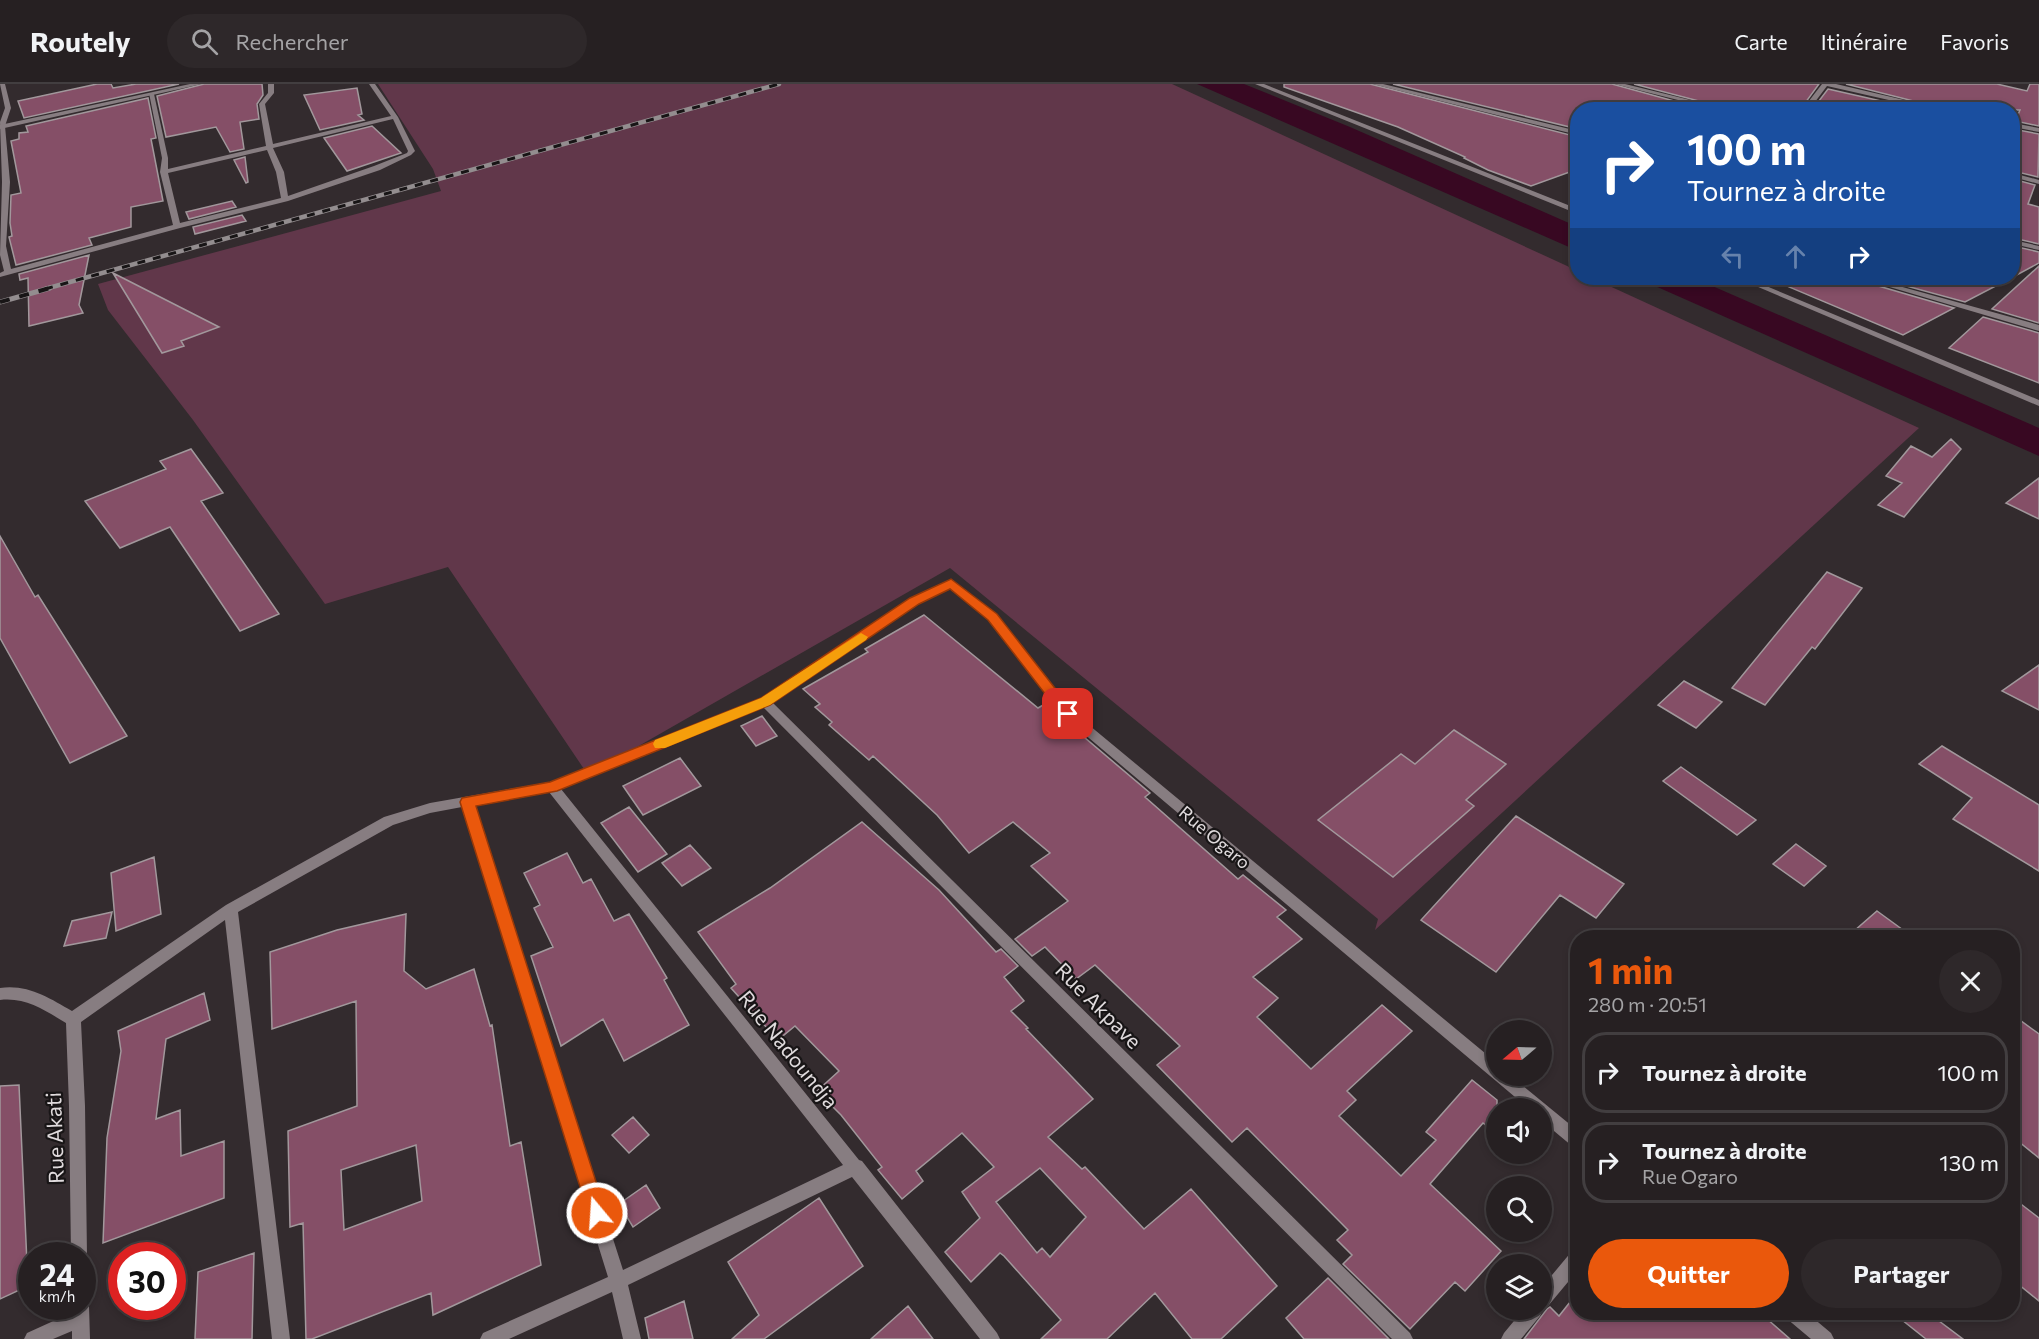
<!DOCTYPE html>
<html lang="fr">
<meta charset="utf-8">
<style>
body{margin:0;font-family:Commissioner,sans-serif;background:#2e282a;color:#f1f3f6;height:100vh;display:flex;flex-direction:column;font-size:22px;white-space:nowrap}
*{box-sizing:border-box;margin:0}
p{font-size:20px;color:#a4a3a5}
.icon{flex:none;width:33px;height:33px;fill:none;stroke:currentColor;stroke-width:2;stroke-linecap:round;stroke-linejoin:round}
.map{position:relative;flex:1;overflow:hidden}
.sheet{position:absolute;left:1570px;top:846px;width:450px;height:390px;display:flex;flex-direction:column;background:#262022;border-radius:24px;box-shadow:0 3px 9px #0003,0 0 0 2px #423e40}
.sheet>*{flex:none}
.banner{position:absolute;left:1570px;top:18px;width:450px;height:183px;border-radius:24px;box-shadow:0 3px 9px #0003,0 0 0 2px #423e40;background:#1a4fa0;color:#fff;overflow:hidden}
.needle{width:39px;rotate:251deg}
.fabs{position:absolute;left:1486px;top:936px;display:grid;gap:12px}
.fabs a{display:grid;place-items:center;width:66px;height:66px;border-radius:50%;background:#262022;box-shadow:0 3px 9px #0003,0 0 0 2px #423e40;font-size:30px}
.speed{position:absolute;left:18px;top:1158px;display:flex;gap:12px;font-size:30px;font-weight:700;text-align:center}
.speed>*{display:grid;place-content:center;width:78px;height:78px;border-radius:50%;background:#262022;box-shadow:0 3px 9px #0003,0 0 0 2px #423e40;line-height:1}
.speed small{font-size:15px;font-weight:400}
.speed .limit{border:9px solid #d22;background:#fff;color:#111}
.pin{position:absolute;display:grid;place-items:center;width:51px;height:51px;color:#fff;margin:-26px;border-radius:12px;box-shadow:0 3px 9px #0006}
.me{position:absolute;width:66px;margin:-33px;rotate:342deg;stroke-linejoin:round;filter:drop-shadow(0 0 4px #0008)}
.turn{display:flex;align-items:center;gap:21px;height:126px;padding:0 18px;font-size:27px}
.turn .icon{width:78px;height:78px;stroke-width:2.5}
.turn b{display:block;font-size:42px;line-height:51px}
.lanes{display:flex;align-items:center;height:57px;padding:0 18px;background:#0003;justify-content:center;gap:30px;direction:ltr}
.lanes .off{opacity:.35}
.round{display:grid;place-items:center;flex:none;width:63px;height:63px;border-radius:32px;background:#2e282a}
.headline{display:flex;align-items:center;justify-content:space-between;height:102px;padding:0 18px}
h1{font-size:36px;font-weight:700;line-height:45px;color:#ea580c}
.action{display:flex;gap:12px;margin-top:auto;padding:12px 18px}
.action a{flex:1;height:69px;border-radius:36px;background:#ea580c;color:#fff;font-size:24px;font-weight:700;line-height:69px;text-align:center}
.action a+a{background:#2e282a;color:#f1f3f6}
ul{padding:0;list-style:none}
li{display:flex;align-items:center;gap:18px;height:81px;margin:0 12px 9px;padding:0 6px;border:3px solid #423e40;border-radius:24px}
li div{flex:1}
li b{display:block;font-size:22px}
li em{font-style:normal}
header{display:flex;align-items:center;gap:36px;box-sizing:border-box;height:84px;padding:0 30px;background:#262022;border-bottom:2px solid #423e40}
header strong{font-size:28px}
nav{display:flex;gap:33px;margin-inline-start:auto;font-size:21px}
.search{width:420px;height:54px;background:#2e282a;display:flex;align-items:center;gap:15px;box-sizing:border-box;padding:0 21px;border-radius:33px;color:#a4a3a5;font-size:22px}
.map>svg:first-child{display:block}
.green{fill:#61374a}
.water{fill:#380822}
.building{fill:#854f67;stroke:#a2989c;stroke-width:1.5;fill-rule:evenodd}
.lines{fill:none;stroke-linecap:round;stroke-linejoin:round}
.minor{fill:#877d81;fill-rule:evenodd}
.tertiary{fill:#877d81;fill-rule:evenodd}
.rail-far1-casing{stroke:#938d8f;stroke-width:4.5}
.rail-casing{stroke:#938d8f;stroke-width:5}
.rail-far1{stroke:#181516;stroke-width:3;stroke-dasharray:8;stroke-linecap:butt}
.rail{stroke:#181516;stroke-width:4;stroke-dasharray:10;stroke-linecap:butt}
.route{fill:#ea580c;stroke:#983908;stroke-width:1.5}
.slow{fill:#f59e0b}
.labels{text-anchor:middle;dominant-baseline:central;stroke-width:4.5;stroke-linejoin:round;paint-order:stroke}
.street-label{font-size:18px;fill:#e0dbdd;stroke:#181516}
.near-street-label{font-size:21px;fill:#e0dbdd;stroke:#181516}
</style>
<header>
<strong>Routely</strong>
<div class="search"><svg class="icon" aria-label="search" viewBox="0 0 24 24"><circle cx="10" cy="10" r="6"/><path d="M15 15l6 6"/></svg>Rechercher</div>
<nav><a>Carte</a><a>Itinéraire</a><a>Favoris</a></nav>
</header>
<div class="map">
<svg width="2039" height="1255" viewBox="0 0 2039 1255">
<rect width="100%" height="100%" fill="#332b2e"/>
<!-- green -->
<path class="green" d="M 378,0 L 1172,0 L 1578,187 L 1578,194 L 1592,194 L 1919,344 L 1375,846 L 1378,835 L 950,484 L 588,691 L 448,483 L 325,520 L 193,336 L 108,226 L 98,200 L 441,107 L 433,85 Z"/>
<!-- water -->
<path class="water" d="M 1197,0 L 1244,0 L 1350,43 L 1578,143 L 1578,167 Z
M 1637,194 L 1694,194 L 2039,344 L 2039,372 Z"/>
<!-- building -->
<path class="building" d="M 97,0 L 111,0 L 113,4 L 136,0 L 179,0 L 24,34 L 18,17 Z
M 204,0 L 262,0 L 263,11 L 257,20 L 259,35 L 240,38 L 244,65 L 230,68 L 216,43 L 166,53 L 157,12 Z
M 1284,0 L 1370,0 L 1578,53 L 1578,85 L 1531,102 L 1488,86 L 1464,74 L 1465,73 L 1398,43 L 1284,3 Z
M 1393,0 L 1612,0 L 1707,26 L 1578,26 L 1578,45 Z
M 1634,0 L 1819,0 L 1800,26 L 1733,26 Z
M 1846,0 L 1997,0 L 2027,7 L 2030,0 L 2039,0 L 2039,42 L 2015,37 L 2020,26 L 1949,26 Z
M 357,4 L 362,30 L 358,31 L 364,36 L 320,46 L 304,11 Z
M 1828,5 L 1921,26 L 1812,26 Z
M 148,14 L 156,54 L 151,55 L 163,117 L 131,123 L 131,143 L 89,154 L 92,161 L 16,181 L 9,153 L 12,152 L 10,139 L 11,111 L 21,109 L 11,57 L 19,55 L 19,49 L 28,48 L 26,42 Z
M 372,42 L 401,69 L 347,87 L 324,54 Z
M 2013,45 L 2039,50 L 2038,93 L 2013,87 Z
M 245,73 L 248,98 L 246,99 L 234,76 Z
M 2013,95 L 2035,101 L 2028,120 L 2039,123 L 2039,160 L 2013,154 Z
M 232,117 L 236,123 L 189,135 L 186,128 Z
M 242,131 L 246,137 L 195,150 L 193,143 Z
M 2013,162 L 2039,168 L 2039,179 L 2013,193 Z
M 89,171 L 79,221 L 83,229 L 29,242 L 28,194 L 20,196 L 19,190 Z
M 2039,182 L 2039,239 L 1992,225 Z
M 113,189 L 219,243 L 181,257 L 184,262 L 162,269 Z
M 1768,194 L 1857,194 L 1858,196 L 1954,224 L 1903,251 Z
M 1877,194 L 2011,194 L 1965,218 Z
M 1983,233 L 2039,249 L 2039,299 L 1949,264 Z
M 1951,355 L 1961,365 L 1904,433 L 1878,421 L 1902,399 L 1886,392 L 1911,362 L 1932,373 Z
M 191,365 L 223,409 L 201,417 L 279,530 L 240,547 L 170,443 L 120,464 L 85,417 L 166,385 L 160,377 Z
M 2039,394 L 2039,435 L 2006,419 Z
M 0,452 L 35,513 L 38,511 L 127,652 L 70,679 L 0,554 Z
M 1827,488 L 1862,504 L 1815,565 L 1812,563 L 1765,621 L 1732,604 Z
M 924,531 L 1038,624 L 1045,620 L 1150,709 L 1145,713 L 1238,795 L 1243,791 L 1286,826 L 1277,833 L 1302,855 L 1253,893 L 1278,914 L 1257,933 L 1311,985 L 1382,921 L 1412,947 L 1347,1007 L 1356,1016 L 1339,1032 L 1401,1092 L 1436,1056 L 1426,1048 L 1472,996 L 1497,1016 L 1497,1050 L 1483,1039 L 1430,1100 L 1501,1167 L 1465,1207 L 1455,1198 L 1410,1245 L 1343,1180 L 1352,1171 L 1337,1156 L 1348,1146 L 1247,1044 L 1232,1058 L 1157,981 L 1180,962 L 1095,881 L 1076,895 L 1045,863 L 1032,872 L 1015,855 L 1068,817 L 1031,782 L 1050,769 L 1013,738 L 969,769 L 937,731 L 873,672 L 869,676 L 829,641 L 832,638 L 815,623 L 820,620 L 803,605 L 868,568 L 865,565 Z
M 2039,581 L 2039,626 L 2002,607 Z
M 1684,597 L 1722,618 L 1696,644 L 1658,621 Z
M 762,632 L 777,652 L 756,662 L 741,642 Z
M 1454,646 L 1506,680 L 1466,716 L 1474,722 L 1393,793 L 1318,736 L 1401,670 L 1415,680 Z
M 1942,662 L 2039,721 L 2039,787 L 1953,735 L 1972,714 L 1919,680 Z
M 680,674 L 701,702 L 643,731 L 623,702 Z
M 1681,683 L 1756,736 L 1737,751 L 1663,697 Z
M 629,723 L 667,770 L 638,788 L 601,739 Z
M 1516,732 L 1624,800 L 1596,834 L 1560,811 L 1496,888 L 1421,836 Z
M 862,738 L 939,806 L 996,868 L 1001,865 L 1018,882 L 1004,893 L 1024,917 L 1011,927 L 1028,944 L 1026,945 L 1093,1015 L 1048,1053 L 1082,1085 L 1085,1083 L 1144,1145 L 1191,1105 L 1277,1202 L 1221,1255 L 1192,1255 L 1155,1209 L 1107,1255 L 1041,1255 L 1061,1236 L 1004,1172 L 1000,1169 L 971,1198 L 945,1168 L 980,1134 L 962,1108 L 994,1083 L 962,1049 L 916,1087 L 923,1097 L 902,1115 L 878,1086 L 882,1083 L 841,1031 L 817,1007 L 839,987 L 795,942 L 778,956 L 731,904 L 736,900 L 698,848 L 770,804 ZM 1040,1084 L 1086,1133 L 1050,1173 L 1042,1164 L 1037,1169 L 996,1118 Z
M 1796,760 L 1826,782 L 1804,802 L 1773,780 Z
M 690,761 L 711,784 L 682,802 L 662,779 Z
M 567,769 L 583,799 L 591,795 L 614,837 L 629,830 L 667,894 L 664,896 L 689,941 L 624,977 L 603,935 L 561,962 L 531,872 L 553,863 L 534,824 L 540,821 L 524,789 Z
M 154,773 L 161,830 L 116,847 L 111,789 Z
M 1877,827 L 1914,854 L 1846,854 Z
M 112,828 L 106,854 L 64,862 L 72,837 Z
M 406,830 L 404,887 L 426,905 L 474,885 L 490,942 L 492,941 L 510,1062 L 521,1058 L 541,1181 L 433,1231 L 431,1209 L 312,1255 L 306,1255 L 303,1139 L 290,1143 L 288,1047 L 357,1022 L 356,917 L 272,945 L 270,868 L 337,846 ZM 416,1061 L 422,1117 L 344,1146 L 341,1086 Z
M 204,909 L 210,936 L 166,955 L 156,1035 L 180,1026 L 181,1072 L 224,1057 L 224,1114 L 103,1159 L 107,1054 L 121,967 L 118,947 Z
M 2013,931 L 2039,950 L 2039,1074 L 2013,1053 Z
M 19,1001 L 28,1202 L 0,1215 L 0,1002 Z
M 633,1033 L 649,1051 L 629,1069 L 612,1051 Z
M 646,1101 L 660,1124 L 633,1143 L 619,1120 Z
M 819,1114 L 863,1182 L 764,1255 L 732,1255 L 759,1231 L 728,1178 Z
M 2013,1114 L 2039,1134 L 2039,1217 L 2013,1196 Z
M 254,1169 L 252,1255 L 195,1255 L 198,1188 Z
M 1328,1194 L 1389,1255 L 1304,1255 L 1286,1234 Z
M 1578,1208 L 1578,1228 L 1759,1228 L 1790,1255 L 1524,1255 L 1547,1225 L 1550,1223 L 1559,1232 Z
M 684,1217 L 693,1255 L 649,1255 L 645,1234 Z
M 908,1222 L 933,1255 L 871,1255 Z
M 1892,1228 L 1927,1228 L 1963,1255 L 1926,1255 Z"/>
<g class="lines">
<!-- minor -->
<path class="minor" d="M 0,0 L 5,0 L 11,24 L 5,42 L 10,98 L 6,162 L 11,185 L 173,141 L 160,88 L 162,74 L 149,9 L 154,10 L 168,74 L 168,85 L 266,62 L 259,20 L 268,9 L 268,0 L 274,0 L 274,9 L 265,20 L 273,60 L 391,32 L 369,0 L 375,0 L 398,33 L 415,67 L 411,71 L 380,86 L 288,117 L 180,144 L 0,193 L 0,189 L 4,187 L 0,171 L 2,98 L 0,38 L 5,24 ZM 393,35 L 408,67 L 407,69 L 374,82 L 288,112 L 284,88 L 273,64 ZM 267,66 L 276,88 L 281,114 L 180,139 L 168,89 Z
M 1255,0 L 1264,0 L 1578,125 L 1578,130 Z
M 1372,0 L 1383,0 L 1578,47 L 1578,51 Z
M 1614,0 L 1625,0 L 1731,26 L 1718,26 Z
M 1822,0 L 1836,0 L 1947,26 L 1933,26 L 1827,2 L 1809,26 L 1802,26 Z
M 2013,39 L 2039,44 L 2039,48 L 2013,43 Z
M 2013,89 L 2039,96 L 2039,100 L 2013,93 Z
M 2013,156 L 2039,162 L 2039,166 L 2013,160 Z
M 1737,194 L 1747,194 L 2039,316 L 2039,322 Z
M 1859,194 L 1870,194 L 2039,241 L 2039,247 Z
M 951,495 L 997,530 L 1072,627 L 1497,979 L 1497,992 L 1511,992 L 1578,1047 L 1578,1065 L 1572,1062 L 1542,1037 L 1542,1024 L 1528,1024 L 1064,633 L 989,536 L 950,504 L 918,520 L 773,619 L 1410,1249 L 1413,1255 L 1392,1255 L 763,623 L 561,705 L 859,1076 L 862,1077 L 997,1249 L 1000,1255 L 980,1255 L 852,1093 L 628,1201 L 641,1255 L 623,1255 L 612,1208 L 509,1255 L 480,1255 L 483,1249 L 608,1193 L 462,723 L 430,729 L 393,741 L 238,828 L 290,1255 L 272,1255 L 225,836 L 81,938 L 85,1022 L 87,1172 L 82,1179 L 82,1172 L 71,1172 L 69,1022 L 66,939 C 44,926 26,913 0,916 L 0,904 C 28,900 49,914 72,927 L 226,821 L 384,733 L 430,719 L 550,698 L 761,615 L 910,514 ZM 549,708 L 843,1081 L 623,1186 L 474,721 Z
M 1578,1165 L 1578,1186 L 1548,1222 L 1542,1225 L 1543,1226 L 1540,1232 L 1521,1255 L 1501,1255 L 1504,1249 L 1523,1226 L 1542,1226 L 1542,1203 L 1572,1167 Z
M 82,1214 L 86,1216 L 89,1222 L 90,1255 L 72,1255 L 72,1247 L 53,1255 L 24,1255 L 27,1249 L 71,1229 L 71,1222 L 82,1222 Z
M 1783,1228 L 1806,1228 L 1831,1249 L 1834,1255 L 1811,1255 L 1786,1234 Z"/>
<!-- tertiary -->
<path class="tertiary" d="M 190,0 L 202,0 L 0,45 L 0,41 Z"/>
<defs>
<path id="rail-far1" d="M 45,205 L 779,0"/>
<path id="rail" d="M 0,218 L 50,204"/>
</defs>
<!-- rail-far1 casing -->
<use href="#rail-far1" class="rail-far1-casing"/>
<!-- rail casing -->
<use href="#rail" class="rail-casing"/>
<!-- rail-far1 -->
<use href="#rail-far1" class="rail-far1"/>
<!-- rail -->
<use href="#rail" class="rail"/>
</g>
<!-- route -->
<path class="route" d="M 951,495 L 997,530 L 1072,626 L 1074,630 L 1072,633 L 1063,633 L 988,536 L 950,505 L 919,520 L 770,621 L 557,707 L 476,722 L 606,1129 L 603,1135 L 597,1138 L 590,1135 L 460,718 L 462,714 L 550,698 L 761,614 L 910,514 Z"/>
<!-- slow -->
<path class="slow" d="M 861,549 L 868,553 L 866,556 L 770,621 L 665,664 L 655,664 L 653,660 L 655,656 L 761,614 Z"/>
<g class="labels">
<!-- street labels -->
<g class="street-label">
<text transform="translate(1215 753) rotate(40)">Rue Ogaro</text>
</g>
<!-- near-street labels -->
<g class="near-street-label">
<text transform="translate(1099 921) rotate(45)">Rue Akpave</text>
<text transform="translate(789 965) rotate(51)">Rue Nadoundja</text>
<text transform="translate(54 1054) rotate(-92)">Rue Akati</text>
</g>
</g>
</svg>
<div class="fabs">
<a><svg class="needle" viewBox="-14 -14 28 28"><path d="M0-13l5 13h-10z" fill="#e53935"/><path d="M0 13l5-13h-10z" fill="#a4a3a5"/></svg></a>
<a><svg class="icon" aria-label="sound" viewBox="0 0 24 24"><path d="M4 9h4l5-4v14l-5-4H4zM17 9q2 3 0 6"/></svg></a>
<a><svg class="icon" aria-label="search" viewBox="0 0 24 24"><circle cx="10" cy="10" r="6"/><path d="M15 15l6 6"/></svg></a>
<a><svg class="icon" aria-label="layers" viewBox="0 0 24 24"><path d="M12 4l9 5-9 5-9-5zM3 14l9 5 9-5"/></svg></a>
</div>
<div class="speed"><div>24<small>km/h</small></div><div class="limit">30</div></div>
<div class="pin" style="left:1068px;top:630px;background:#d93025"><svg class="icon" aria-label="arrive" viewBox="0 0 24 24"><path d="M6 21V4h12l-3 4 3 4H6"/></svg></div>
<svg class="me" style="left:597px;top:1129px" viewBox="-20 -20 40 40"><circle r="17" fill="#ea580c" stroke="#fff" stroke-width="3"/><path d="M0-11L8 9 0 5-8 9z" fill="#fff"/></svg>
<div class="banner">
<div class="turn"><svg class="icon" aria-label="right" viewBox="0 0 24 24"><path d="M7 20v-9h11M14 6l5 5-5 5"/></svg><div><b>100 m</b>Tournez à droite</div></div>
<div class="lanes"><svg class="icon off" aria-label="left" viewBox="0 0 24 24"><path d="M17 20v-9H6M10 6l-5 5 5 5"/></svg><svg class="icon off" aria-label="ahead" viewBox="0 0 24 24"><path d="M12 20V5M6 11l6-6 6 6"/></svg><svg class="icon" aria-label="right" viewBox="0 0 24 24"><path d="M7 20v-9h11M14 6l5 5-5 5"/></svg></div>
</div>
<section class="sheet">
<div class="headline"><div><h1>1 min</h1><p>280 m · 20:51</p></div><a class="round"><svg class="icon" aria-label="close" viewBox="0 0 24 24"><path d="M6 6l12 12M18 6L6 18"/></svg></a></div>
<ul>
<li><svg class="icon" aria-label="right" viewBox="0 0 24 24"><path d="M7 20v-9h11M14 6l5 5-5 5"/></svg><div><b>Tournez à droite</b></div><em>100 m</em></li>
<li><svg class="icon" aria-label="right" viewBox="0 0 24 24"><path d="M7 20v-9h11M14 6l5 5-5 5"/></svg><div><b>Tournez à droite</b><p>Rue Ogaro</p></div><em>130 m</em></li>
</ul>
<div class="action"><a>Quitter</a><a>Partager</a></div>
</section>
</div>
